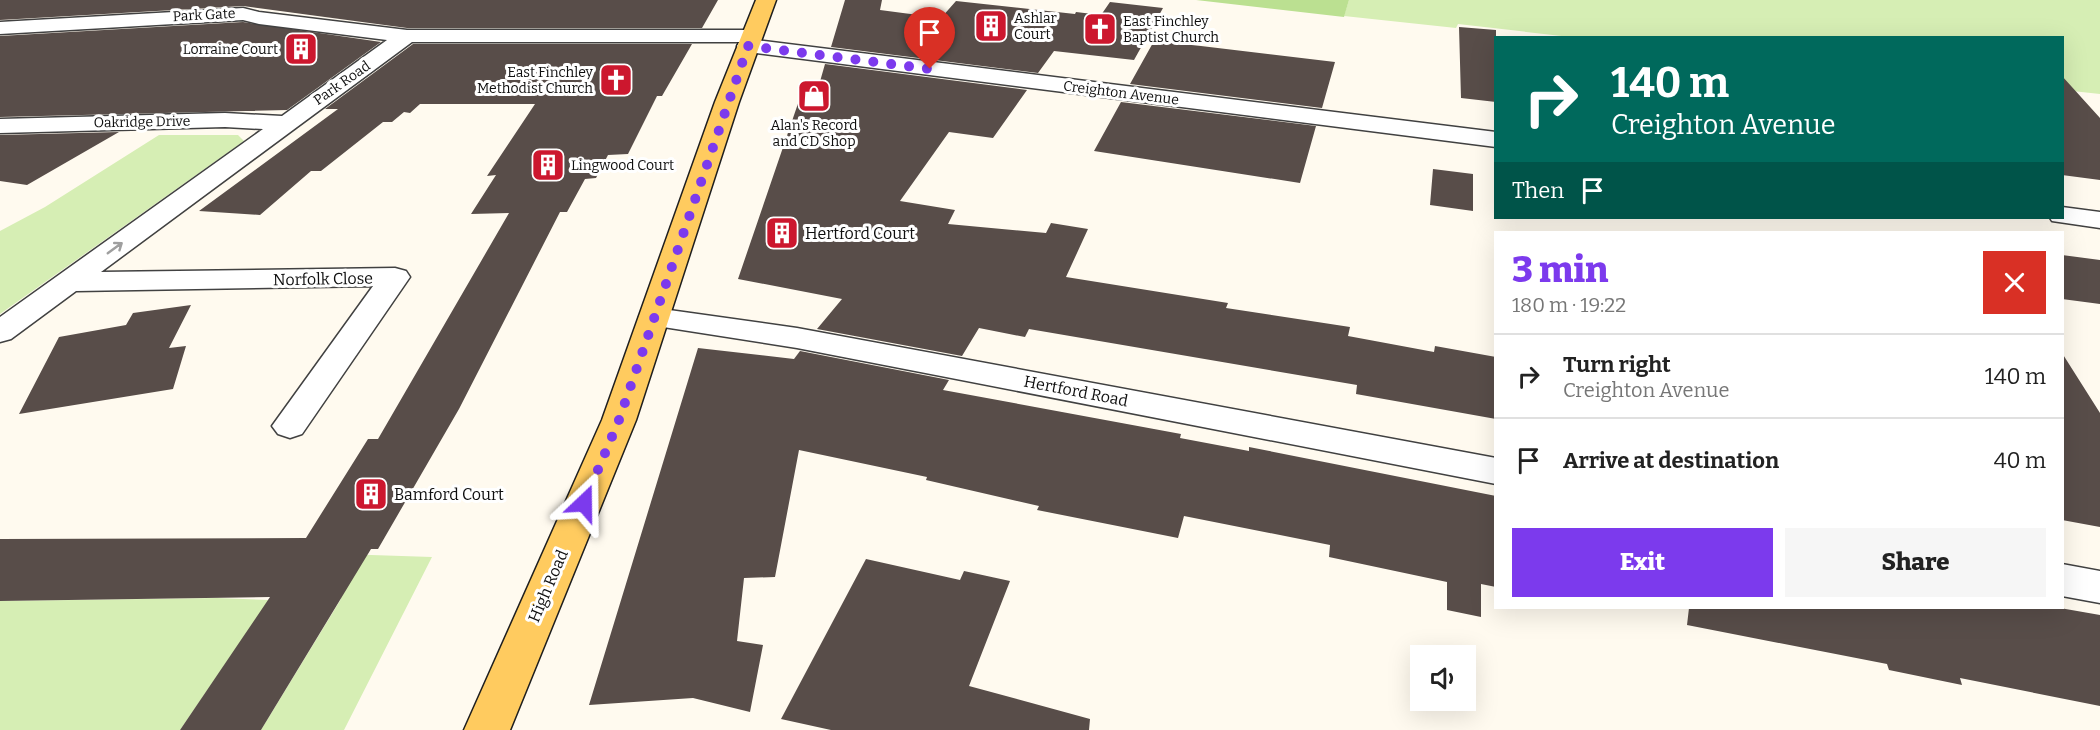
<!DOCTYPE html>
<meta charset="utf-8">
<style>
body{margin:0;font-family:Bitter,serif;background:#f6f6f6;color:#222;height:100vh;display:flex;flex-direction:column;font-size:22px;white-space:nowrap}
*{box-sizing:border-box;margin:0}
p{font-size:20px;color:#767676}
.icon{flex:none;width:33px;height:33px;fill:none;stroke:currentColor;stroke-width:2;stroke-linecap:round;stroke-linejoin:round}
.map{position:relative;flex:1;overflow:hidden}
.details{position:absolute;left:1494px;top:231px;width:570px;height:378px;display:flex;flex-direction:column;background:#fff;border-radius:0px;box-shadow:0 6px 24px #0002}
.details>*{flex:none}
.top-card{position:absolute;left:1494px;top:36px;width:570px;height:183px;border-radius:0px;box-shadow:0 6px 24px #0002;background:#00695c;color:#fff;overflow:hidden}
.controls{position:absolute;left:1410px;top:645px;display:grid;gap:12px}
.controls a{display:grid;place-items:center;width:66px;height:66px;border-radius:0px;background:#fff;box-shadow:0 6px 24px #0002;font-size:30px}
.pin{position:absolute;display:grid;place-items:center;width:51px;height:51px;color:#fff;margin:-62px -26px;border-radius:50% 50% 50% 0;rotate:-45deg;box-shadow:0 0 6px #0007}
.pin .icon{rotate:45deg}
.me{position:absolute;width:66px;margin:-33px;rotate:23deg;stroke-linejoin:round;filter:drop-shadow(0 0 4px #0008)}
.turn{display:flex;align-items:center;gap:21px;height:126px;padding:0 18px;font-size:27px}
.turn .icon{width:78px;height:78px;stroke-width:2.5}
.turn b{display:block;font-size:42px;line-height:51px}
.then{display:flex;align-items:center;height:57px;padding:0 18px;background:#0003;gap:12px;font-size:22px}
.round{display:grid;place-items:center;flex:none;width:63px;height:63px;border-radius:0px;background:#f6f6f6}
.summary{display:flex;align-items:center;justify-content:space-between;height:102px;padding:0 18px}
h1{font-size:36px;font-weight:800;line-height:45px;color:#7c3aed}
.primary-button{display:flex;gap:12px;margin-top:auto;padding:12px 18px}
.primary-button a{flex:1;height:69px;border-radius:0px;background:#7c3aed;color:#fff;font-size:24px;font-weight:800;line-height:69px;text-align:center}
.primary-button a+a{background:#f6f6f6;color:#222}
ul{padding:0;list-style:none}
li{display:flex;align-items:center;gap:18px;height:84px;padding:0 18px;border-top:2px solid #e0e0e0}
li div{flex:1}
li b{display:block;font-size:22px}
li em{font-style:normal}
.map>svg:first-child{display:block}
.green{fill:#d6eeb4}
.forest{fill:#bbe091}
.building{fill:#584d49}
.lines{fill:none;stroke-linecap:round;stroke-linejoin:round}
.minor-casing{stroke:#414141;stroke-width:3}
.tertiary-casing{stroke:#414141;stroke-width:3}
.primary-casing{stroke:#1f1f1f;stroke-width:3}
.minor{fill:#fff;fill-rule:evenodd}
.tertiary{fill:#fff;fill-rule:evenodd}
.primary{fill:#ffcb5f;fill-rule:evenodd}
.oneway{stroke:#9f9f9f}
.route{stroke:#7c3aed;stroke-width:10;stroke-dasharray:0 18}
.labels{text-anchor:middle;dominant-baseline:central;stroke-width:6;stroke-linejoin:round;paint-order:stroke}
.far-street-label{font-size:14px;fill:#0e0e0e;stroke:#fff}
.far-poi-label{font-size:14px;fill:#0e0e0e;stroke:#fff;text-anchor:start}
.poi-label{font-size:16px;fill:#0e0e0e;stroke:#fff;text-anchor:start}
.street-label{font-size:16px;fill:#0e0e0e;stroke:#fff}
</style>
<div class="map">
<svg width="2100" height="730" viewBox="0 0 2100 730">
<rect width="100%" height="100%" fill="#fffaef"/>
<!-- green -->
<path class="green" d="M 1349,0 L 2100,0 L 2100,94 L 2063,90 L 2062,38 L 1579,38 L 1458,24 L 1456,28 L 1344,16 Z
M 159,135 L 238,135 L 244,141 L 0,314 L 0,231 L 45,207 Z
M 341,554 L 432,557 L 344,730 L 261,730 L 341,599 Z
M 217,598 L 269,600 L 180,730 L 0,730 L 0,601 Z"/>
<!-- forest -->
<path class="forest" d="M 1196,0 L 1349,0 L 1344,17 Z"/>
<!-- building -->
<path class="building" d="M 0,0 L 718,0 L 702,28 L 407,28 L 243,6 L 0,20 Z
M 845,0 L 882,0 L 880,10 L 941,18 L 956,1 L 1075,14 L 1076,12 L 1101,15 L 1110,2 L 1163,8 L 1134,60 L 1054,51 L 1038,73 L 831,47 Z
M 243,22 L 381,42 L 287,110 L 0,117 L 0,36 Z
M 1459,27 L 1496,30 L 1496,102 L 1461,98 Z
M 1154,41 L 1201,46 L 1335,62 L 1322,108 L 1130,84 Z
M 413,44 L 692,44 L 662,96 L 657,96 L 628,154 L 608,155 L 596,178 L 585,179 L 567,212 L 560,212 L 459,409 L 378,549 L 371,549 L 261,730 L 180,730 L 270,597 L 0,601 L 0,539 L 306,538 L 368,439 L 378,439 L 509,213 L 471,214 L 496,175 L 487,176 L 535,104 L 420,104 L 410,113 L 404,112 L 392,122 L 383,122 L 321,171 L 311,171 L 260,215 L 199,211 L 338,109 L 325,109 Z
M 825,64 L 1027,90 L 993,138 L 949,132 L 900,201 L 955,210 L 948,224 L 1046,233 L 1051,223 L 1088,229 L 1066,277 L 1228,303 L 1226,308 L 1350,327 L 1348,336 L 1434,352 L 1435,346 L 1496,357 L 1496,419 L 1356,394 L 1357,385 L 1029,329 L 1025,337 L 979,328 L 962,356 L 817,329 L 842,299 L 738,279 L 805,83 L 819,85 Z
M 2062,76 L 2100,118 L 2100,180 L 2062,175 Z
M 1121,102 L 1316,126 L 1300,183 L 1094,151 Z
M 119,132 L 27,185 L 0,181 L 0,135 Z
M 1433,169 L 1473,174 L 1473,211 L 1430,205 Z
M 2062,255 L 2100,260 L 2100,304 L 2062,299 Z
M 191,305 L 169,348 L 186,346 L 173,389 L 19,414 L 59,337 L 126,325 L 133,313 Z
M 698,348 L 794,359 L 800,351 L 949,380 L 943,390 L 1181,434 L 1180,438 L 1249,451 L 1249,447 L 1496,496 L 1496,587 L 1481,584 L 1481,617 L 1447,610 L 1447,582 L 1329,557 L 1330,545 L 1184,516 L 1178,538 L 1037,510 L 1039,506 L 926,480 L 927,477 L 799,450 L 775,577 L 744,578 L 737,641 L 763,645 L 750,712 L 693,698 L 589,705 Z
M 2062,353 L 2100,413 L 2100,527 L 2062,520 Z
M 866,559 L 960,580 L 964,571 L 1010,581 L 969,686 L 1090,719 L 1089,730 L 831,730 L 781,719 Z
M 1689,608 L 2060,608 L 2100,615 L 2100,706 L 1960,678 L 1962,685 L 1889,670 L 1887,664 L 1687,625 Z"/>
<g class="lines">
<defs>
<path id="minor" d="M 243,8 L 259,12 L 407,30 L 750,30 L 758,31 L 761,36 L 758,41 L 750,42 L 412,42 L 101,272 L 395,268 L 406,271 L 410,277 L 302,434 L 290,438 L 278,434 L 272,426 L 373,286 L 76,291 L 11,339 L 0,342 L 0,317 L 263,129 L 225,127 L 0,133 L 0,119 L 225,113 L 282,116 L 387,40 L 259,24 L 243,20 L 0,34 L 0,22 Z
M 655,308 L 797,328 L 1496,458 L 1496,484 L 797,348 L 644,324 L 639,317 L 644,310 Z
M 2062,564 L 2100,571 L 2100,603 L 2062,596 Z"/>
<path id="tertiary" d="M 748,39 L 1496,132 L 1496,147 L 740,51 L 737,46 L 740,41 Z
M 2062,207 L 2100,212 L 2100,228 L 2052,221 L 2050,218 L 2062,218 Z"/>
<path id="primary" d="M 756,0 L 776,0 L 739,102 L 636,420 L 510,730 L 464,730 L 602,420 L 715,102 Z"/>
</defs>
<!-- minor casing -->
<use href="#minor" class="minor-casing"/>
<!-- tertiary casing -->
<use href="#tertiary" class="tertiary-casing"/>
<!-- primary casing -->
<use href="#primary" class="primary-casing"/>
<!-- minor -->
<use href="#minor" class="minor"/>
<!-- tertiary -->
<use href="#tertiary" class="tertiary"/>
<!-- primary -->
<use href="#primary" class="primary"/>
</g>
<!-- one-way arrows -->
<defs><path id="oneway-shaft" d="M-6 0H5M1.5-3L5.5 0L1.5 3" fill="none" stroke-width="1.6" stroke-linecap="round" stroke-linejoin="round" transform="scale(1.5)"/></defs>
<use class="oneway" href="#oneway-shaft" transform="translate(115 248) rotate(-36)"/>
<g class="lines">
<!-- route -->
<path class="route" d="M 584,503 L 619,420 L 748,46 L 930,69"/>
</g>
<!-- icons -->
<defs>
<symbol id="building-square" viewBox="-11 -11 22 22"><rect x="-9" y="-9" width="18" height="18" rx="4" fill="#cc172e" stroke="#fff"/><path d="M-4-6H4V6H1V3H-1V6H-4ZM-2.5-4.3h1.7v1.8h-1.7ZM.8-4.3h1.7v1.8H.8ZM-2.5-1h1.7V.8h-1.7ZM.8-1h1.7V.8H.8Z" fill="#fff"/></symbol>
<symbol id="church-square" viewBox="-11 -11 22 22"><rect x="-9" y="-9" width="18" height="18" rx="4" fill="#cc172e" stroke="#fff"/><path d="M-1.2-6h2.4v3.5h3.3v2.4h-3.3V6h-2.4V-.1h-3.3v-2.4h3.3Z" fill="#fff"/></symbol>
<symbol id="shop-square" viewBox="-11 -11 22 22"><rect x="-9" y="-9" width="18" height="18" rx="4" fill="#cc172e" stroke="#fff"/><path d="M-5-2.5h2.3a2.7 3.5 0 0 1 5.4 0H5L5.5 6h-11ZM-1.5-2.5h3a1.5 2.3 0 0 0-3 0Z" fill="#fff"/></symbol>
</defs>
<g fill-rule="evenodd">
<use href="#building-square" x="972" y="7" width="38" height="38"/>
<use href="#church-square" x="1081" y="10" width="38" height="38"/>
<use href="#building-square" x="282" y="30" width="38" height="38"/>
<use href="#church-square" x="597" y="61" width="38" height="38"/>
<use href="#shop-square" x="795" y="77" width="38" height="38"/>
<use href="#building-square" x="529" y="146" width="38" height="38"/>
<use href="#building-square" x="763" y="214" width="38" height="38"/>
<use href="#building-square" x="352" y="475" width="38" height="38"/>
</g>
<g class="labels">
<!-- far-street labels -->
<g class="far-street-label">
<text transform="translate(204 15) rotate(-3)">Park Gate</text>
<text transform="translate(342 83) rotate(-35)">Park Road</text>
<text transform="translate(1121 93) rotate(7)">Creighton Avenue</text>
<text transform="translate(142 122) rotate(-1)">Oakridge Drive</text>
</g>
<!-- far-poi labels -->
<g class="far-poi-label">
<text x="1014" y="18">Ashlar<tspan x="1014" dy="16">Court</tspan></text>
<text x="1123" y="21">East Finchley<tspan x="1123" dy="16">Baptist Church</tspan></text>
<text x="278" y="49" text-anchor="end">Lorraine Court</text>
<text x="593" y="72" text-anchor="end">East Finchley<tspan x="593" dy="16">Methodist Church</tspan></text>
<text x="814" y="125" text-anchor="middle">Alan's Record<tspan x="814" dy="16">and CD Shop</tspan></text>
<text x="571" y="165">Lingwood Court</text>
</g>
<!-- poi labels -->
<g class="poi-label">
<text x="805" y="233">Hertford Court</text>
<text x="394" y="494">Bamford Court</text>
</g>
<!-- street labels -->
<g class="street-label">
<text transform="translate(323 279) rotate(-1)">Norfolk Close</text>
<text transform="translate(1076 391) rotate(11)">Hertford Road</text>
<text transform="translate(548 586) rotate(-67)">High Road</text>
</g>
</g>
</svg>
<div class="controls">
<a><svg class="icon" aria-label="sound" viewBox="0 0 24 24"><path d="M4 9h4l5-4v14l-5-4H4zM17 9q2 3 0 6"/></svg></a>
</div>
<div class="pin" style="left:930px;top:69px;background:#d93025"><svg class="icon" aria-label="arrive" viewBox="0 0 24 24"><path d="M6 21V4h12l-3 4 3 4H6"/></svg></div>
<svg class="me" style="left:584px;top:503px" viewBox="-20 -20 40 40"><path d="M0-17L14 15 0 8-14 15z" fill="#7c3aed" stroke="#fff" stroke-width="4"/></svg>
<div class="top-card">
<div class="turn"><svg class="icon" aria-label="right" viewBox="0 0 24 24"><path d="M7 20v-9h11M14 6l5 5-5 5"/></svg><div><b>140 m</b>Creighton Avenue</div></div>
<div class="then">Then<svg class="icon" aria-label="arrive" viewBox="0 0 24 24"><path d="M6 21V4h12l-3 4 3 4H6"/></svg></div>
</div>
<section class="details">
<div class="summary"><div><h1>3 min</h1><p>180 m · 19:22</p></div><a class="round" style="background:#d93025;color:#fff"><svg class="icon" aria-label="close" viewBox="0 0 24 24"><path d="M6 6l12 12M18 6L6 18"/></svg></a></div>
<ul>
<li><svg class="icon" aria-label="right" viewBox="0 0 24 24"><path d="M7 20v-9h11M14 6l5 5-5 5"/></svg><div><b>Turn right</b><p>Creighton Avenue</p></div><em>140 m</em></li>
<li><svg class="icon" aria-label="arrive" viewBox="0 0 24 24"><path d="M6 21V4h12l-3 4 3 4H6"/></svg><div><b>Arrive at destination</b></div><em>40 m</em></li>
</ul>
<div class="primary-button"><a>Exit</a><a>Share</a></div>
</section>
</div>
